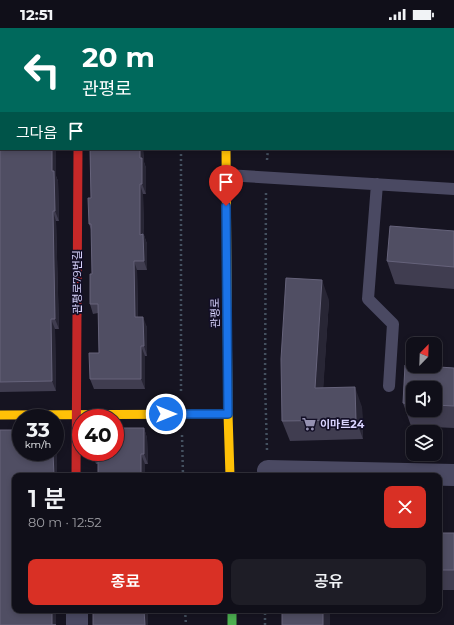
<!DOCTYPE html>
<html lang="ko">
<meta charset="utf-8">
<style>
body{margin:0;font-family:Montserrat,"Noto Sans KR",sans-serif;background:#1e1d26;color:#f1f3f6;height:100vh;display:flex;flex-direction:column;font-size:15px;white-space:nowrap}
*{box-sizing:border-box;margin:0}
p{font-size:13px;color:#9c9ca2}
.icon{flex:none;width:22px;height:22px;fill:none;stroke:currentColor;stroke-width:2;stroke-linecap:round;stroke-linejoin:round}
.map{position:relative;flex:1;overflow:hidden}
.details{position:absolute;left:12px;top:445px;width:430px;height:140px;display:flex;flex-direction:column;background:#100f19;border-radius:8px;box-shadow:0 2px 6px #0003,0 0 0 1px #302f38}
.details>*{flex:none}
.banner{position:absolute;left:0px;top:0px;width:454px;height:122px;box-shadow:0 2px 6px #0003,0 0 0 1px #302f38;background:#00695c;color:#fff;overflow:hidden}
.needle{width:26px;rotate:23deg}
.controls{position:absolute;left:406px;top:309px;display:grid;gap:8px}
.controls a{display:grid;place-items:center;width:36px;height:36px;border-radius:8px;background:#100f19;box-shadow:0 2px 6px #0003,0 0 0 1px #302f38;font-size:20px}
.speed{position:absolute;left:12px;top:381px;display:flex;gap:8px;font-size:20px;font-weight:700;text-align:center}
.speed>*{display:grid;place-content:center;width:52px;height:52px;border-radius:50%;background:#100f19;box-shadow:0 2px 6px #0003,0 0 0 1px #302f38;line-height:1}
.speed small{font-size:10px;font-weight:400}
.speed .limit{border:6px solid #d22;background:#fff;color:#111}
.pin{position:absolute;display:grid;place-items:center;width:34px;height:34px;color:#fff;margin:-41px -17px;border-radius:50% 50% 50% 0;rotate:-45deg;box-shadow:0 0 4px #0007}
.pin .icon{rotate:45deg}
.me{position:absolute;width:44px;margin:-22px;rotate:90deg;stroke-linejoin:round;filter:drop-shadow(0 0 3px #0008)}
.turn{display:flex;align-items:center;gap:14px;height:84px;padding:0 16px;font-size:18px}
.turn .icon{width:52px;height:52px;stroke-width:2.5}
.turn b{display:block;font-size:28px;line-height:34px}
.then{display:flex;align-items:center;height:38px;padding:0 16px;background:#0003;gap:8px;font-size:15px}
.round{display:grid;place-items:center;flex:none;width:42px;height:42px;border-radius:8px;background:#1e1d26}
.head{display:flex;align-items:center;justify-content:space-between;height:68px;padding:0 16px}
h1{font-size:24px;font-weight:600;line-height:30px}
.primary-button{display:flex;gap:8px;margin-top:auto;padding:8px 16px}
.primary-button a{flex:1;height:46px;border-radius:8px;background:#d93025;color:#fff;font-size:16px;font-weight:600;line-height:46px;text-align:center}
.primary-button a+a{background:#1e1d26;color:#f1f3f6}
.status{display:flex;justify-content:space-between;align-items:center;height:28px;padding:0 20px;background:#100f19;direction:ltr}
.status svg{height:11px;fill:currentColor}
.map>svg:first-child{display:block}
.green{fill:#132c2d}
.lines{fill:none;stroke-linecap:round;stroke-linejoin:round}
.path{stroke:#44505f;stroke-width:2.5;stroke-dasharray:2 3;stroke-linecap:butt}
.lane{stroke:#4a4962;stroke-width:12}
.street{stroke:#4a4962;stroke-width:22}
.fast{stroke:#4caf50;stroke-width:9}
.slow{stroke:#ffc107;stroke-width:9}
.jam{stroke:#c62828;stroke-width:9}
.wall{fill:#403d50;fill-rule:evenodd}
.shaded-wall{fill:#282635}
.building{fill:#504e63;stroke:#66637b}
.route-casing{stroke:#114b97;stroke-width:10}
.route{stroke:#1a73e8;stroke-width:7}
.labels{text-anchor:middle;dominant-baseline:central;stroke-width:3.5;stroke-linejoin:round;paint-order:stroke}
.street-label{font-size:11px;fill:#d9d4ff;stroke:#130f26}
.poi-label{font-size:11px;font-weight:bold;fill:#d9d4ff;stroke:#130f26;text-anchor:start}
</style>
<div class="status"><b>12:51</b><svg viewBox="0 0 49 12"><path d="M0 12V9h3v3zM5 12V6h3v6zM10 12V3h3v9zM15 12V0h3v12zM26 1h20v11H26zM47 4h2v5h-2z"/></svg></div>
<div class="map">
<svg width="454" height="597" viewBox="0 0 454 597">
<rect width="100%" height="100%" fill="#161421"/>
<!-- green -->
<path class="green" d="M 352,0 L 454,0 L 454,119 L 453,1 Z"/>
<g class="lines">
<!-- path -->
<path class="path" d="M 178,0 L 178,1
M 276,1 L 276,0
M 181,121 L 181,364
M 267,132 L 268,121
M 266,165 L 265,354 L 267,422
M 182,407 L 183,448
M 185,582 L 186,597
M 265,597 L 265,582"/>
<!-- lane -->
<path class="lane" d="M 226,147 L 454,161
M 377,156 L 368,271 L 393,296 L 389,358"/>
<!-- street -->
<path class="street" d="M 0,13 L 1,14
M 0,90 L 1,89
M 268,443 L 454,447
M 77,582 L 77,597"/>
<!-- fast -->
<path class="fast" d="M 232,582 L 232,597"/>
<!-- slow -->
<path class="slow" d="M 229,0 L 229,1
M 226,121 L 228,386 L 230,448
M 0,387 L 228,386"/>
<!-- jam -->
<path class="jam" d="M 76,448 L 78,121"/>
</g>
<!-- wall -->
<path class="wall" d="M 52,0 L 97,0 L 97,1 L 53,1 Z
M 0,47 L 1,48 L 1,61 L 0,61 Z
M 0,99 L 1,121 L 56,121 L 56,148 L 58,153 L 59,193 L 56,193 L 59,301 L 55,301 L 56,363 L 0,364 Z
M 90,121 L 143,121 L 144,134 L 146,140 L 146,166 L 143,166 L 144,207 L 147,216 L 147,242 L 137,242 L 138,289 L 147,299 L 147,328 L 145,328 L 145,361 L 94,361 L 90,351 L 99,325 L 98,285 L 93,286 L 90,276 L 92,246 L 92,204 L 89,196 L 91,170 L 90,123 Z
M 454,203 L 454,261 L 395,256 L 387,233 Z
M 329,272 L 323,360 L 362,379 L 363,411 L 290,413 L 282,393 Z
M 405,337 L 413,337 L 413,338 L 424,338 L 454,340 L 454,400 L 411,398 L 403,375 ZM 413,360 L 435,360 L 435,382 L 413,382 Z
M 144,400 L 147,410 L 148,436 L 96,436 L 93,427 Z
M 439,505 L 454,505 L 454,562 L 439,562 Z"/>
<!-- shaded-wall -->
<path class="shaded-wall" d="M 90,0 L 97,0 L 97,1 L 91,1 Z
M 52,121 L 56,121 L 56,148 L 58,153 L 59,193 L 55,183 L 52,143 Z
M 140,121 L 143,121 L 144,134 L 146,140 L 146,166 L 142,156 L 140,130 Z
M 140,156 L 143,166 L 144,207 L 147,216 L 147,242 L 144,233 L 140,207 Z
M 53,183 L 56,193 L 59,301 L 55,291 Z
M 134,233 L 137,242 L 138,299 L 135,289 Z
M 322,252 L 329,272 L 322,380 L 315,360 Z
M 143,289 L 147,299 L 147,328 L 144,318 Z
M 51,291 L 55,301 L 56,363 L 52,353 Z
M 141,318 L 145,328 L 145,361 L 141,351 Z
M 355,359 L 362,379 L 363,411 L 356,392 Z
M 144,400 L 147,410 L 148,436 L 144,426 Z
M 55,408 L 57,413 L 57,448 L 54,448 L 53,424 L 55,424 Z
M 141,426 L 145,436 L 145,448 L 141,448 Z
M 52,582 L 56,582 L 56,597 L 52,597 Z
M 144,582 L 148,582 L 148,597 L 145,597 Z
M 323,582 L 330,582 L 330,597 L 323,597 Z"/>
<!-- building -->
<path class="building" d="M 1,98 L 1,121 L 52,121 L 52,143 L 54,143 L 55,183 L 53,183 L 55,291 L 51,291 L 52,353 L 0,354 L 0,99 Z
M 90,121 L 140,121 L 140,130 L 142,130 L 142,156 L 140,156 L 140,207 L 143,206 L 144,233 L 134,233 L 135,289 L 143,289 L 144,318 L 141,318 L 141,351 L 90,351 L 89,325 L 99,325 L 98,276 L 90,276 L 90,246 L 92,246 L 91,196 L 89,196 L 88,170 L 91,170 Z
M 390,198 L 454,203 L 454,239 L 387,233 Z
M 286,250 L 322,252 L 315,360 L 355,359 L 356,392 L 282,393 L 281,331 Z
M 405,337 L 413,337 L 413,338 L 424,338 L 454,340 L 454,378 L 435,377 L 435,360 L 413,360 L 413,376 L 403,375 Z
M 115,400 L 144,400 L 144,426 L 141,426 L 141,448 L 98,448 L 98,426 L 93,427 L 93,424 L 115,424 Z
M 0,402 L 21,402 L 21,424 L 53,424 L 54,448 L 15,448 L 15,582 L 52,582 L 52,597 L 56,597 L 0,597 Z
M 439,505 L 454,505 L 454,542 L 439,542 Z
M 93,582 L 144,582 L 145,597 L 93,597 Z
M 282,582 L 323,582 L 323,597 L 282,597 Z"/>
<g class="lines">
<defs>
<path id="route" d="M 166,386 L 228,386 L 226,178"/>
</defs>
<!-- route casing -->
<use href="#route" class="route-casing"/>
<!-- route -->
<use href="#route" class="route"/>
</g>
<!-- icons -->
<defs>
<symbol id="supermarket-bare" viewBox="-9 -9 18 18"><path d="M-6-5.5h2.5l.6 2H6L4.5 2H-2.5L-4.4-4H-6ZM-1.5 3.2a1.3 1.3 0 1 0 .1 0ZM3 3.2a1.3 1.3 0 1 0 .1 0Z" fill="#9591b1" stroke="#130f26" stroke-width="2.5" paint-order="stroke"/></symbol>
</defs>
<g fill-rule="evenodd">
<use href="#supermarket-bare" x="299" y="386" width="20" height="20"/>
</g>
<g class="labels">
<!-- street labels -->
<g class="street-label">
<text transform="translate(77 254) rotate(-90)">관평로79번길</text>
<text transform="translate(215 285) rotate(-91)">관평로</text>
</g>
<!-- poi labels -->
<g class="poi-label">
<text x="320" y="396">이마트24</text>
</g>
</g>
</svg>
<div class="controls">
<a><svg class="needle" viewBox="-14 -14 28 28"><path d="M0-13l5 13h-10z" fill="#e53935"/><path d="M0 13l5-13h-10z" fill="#9c9ca2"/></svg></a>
<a><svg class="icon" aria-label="sound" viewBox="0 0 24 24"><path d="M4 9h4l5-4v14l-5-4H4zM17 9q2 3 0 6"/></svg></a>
<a><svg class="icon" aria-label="layers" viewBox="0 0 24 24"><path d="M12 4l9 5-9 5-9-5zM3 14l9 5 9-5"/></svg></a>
</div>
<div class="speed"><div>33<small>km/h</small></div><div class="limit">40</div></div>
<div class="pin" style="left:226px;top:178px;background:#d93025"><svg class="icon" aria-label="arrive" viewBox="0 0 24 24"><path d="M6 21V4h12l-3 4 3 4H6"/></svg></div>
<svg class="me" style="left:166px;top:386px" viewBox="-20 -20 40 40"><circle r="17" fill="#1a73e8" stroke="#fff" stroke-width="3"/><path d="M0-11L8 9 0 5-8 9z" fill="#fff"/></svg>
<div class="banner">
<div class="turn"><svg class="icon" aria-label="left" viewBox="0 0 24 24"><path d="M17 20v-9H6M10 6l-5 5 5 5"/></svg><div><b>20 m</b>관평로</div></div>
<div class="then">그다음<svg class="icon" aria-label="arrive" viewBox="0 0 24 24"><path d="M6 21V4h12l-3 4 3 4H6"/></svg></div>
</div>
<section class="details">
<div class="head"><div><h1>1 분</h1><p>80 m · 12:52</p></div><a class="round" style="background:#d93025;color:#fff"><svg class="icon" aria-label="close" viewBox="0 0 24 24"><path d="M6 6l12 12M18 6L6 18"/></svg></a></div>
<div class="primary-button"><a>종료</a><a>공유</a></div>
</section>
</div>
